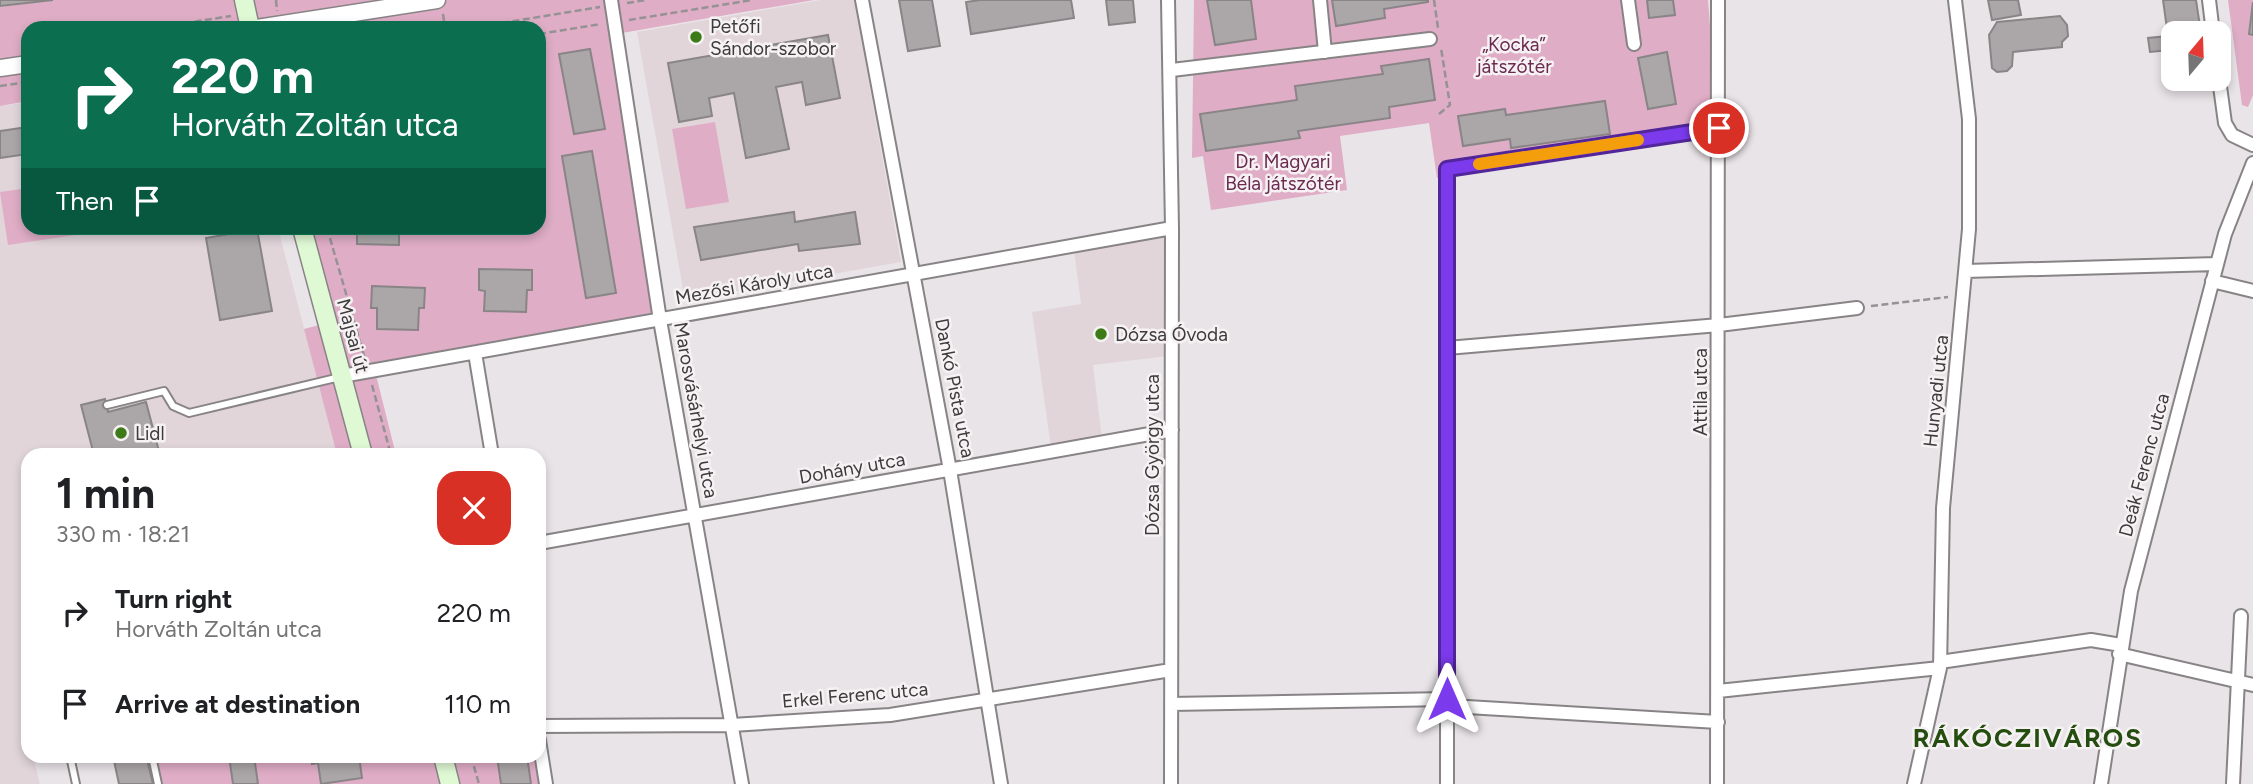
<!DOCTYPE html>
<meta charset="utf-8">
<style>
body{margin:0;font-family:Figtree,sans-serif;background:#f2f2f2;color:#202124;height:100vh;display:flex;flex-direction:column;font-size:26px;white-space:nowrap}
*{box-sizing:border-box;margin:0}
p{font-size:23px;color:#757577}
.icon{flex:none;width:38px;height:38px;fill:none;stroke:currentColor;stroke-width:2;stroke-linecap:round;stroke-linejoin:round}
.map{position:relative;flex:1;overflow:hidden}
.sheet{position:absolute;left:21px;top:448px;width:525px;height:315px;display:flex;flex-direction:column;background:#fff;border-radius:21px;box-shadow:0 4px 10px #0003}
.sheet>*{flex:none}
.top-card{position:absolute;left:21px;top:21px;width:525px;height:214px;border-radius:21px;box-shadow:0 4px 10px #0003;background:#0b6e4f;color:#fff;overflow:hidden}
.needle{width:46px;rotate:19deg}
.controls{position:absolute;left:2161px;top:21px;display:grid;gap:14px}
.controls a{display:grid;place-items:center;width:70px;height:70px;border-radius:14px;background:#fff;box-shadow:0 4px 10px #0003;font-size:35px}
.pin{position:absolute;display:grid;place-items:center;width:60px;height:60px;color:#fff;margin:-30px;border:4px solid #fff;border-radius:50%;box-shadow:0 2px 7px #0007}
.me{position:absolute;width:77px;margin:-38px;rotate:0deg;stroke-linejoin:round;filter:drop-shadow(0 0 5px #0008)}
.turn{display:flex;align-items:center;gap:24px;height:147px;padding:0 35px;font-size:32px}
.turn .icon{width:91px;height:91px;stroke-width:2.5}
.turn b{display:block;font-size:49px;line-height:60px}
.then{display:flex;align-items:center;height:66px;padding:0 35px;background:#0003;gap:14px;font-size:26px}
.round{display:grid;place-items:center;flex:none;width:74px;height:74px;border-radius:21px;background:#f2f2f2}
.headline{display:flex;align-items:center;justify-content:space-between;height:119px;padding:0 35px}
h1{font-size:42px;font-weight:700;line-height:52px}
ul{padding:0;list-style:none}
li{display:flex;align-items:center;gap:21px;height:91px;padding:0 35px}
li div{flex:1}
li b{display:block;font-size:26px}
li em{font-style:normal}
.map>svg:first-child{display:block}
.built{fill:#e1d5da}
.green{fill:#dfadc6}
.building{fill:#aba6a8;stroke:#898587;stroke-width:2}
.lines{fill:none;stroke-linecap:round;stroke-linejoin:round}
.service-casing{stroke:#888486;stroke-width:10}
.minor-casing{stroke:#888486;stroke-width:16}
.tertiary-casing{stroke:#888486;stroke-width:19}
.secondary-casing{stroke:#888486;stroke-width:21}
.path{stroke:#959294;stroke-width:2.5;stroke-dasharray:7 3.5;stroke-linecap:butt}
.service{stroke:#fff;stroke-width:6}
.minor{stroke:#fff;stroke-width:12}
.tertiary{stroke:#fff;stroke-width:16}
.secondary{stroke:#e0f9d5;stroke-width:18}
.route-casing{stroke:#51269a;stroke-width:18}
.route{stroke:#7c3aed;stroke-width:12}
.slow{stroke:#f59e0b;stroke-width:12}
.poi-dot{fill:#3d7b18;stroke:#f6f2f4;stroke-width:2.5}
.labels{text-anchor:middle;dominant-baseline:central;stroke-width:5;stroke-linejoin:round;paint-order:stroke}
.poi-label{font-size:19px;fill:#3d3b3c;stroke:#f6f2f4;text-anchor:start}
.park-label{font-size:19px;fill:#6b2b50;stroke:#f6f2f4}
.street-label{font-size:19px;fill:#3d3b3c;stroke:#f6f2f4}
.district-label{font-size:26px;font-weight:bold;letter-spacing:2px;fill:#264d10;stroke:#f6f2f4}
</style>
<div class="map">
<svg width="2253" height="784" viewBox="0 0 2253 784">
<rect width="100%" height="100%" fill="#e9e4e7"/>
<!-- built -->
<path class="built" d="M 821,0 L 854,0 L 901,262 L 685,300 L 637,32 Z
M 28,102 L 28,228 L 278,228 L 337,455 L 28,455 L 28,756 L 33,756 L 40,784 L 0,784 L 0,106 Z
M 1168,234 L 1168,356 L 1093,365 L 1102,439 L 1051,448 L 1032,312 L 1081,304 L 1074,250 Z"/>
<!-- green -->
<path class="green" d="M 54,0 L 814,0 L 616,34 L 660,320 L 375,371 L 396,455 L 337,455 L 304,329 L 327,323 L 303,228 L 539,228 L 539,28 L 28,28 L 28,101 L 0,106 L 0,7 Z
M 1194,0 L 1708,0 L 1718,129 L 1437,178 L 1429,123 L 1340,136 L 1347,190 L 1211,210 L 1203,156 L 1192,158 Z
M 2228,0 L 2253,0 L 2249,34 L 2253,35 L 2253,95 L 2248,107 L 2242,105 Z
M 715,122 L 729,202 L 686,209 L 672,129 Z
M 28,188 L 28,228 L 109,230 L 8,245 L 0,192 Z
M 154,756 L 442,756 L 449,784 L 161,784 Z
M 444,756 L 539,756 L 546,784 L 451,784 Z"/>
<!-- building -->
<path class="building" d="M 0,0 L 53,0 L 0,6 Z
M 899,0 L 932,0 L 940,46 L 908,51 Z
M 980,0 L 1071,0 L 1074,18 L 971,34 L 966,2 Z
M 1106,0 L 1133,0 L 1135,22 L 1109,25 Z
M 1207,0 L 1251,0 L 1256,39 L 1215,45 Z
M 1332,0 L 1428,0 L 1428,2 L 1384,9 L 1385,18 L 1336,26 Z
M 1647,0 L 1673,0 L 1675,15 L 1649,18 Z
M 1988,0 L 2018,0 L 2021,15 L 1992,20 Z
M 2163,0 L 2196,0 L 2201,33 L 2174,33 L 2174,69 L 2170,50 L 2150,52 L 2148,38 L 2168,36 Z
M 2253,2 L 2253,35 L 2249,34 Z
M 2060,16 L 2067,25 L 2068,36 L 2062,42 L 2062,47 L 2013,52 L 2012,66 L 2007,71 L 1997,72 L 1992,68 L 1989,35 L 1997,22 Z
M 828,35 L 840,98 L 806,105 L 802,82 L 776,87 L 789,149 L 746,158 L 734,93 L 709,98 L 712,116 L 679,122 L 668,63 Z
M 590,49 L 605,129 L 574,134 L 559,54 Z
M 1667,52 L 1676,104 L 1648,109 L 1638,58 Z
M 1429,59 L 1435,100 L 1389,107 L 1390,118 L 1298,131 L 1300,138 L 1206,151 L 1200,114 L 1297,100 L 1295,86 L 1383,74 L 1381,66 Z
M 1605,101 L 1610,134 L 1511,148 L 1510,139 L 1463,146 L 1458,116 L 1505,109 L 1506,115 Z
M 28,127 L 28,154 L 0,158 L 0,131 Z
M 592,151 L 616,293 L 586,298 L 562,156 Z
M 794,212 L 795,222 L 855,212 L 860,244 L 799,251 L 798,244 L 701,260 L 694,227 Z
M 357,228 L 399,228 L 399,245 L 357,244 Z
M 257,229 L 272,311 L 220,320 L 206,238 Z
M 479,269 L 532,270 L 532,290 L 527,290 L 526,312 L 484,311 L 485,291 L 479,290 Z
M 372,286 L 425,288 L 424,308 L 419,308 L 418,330 L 377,329 L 377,308 L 371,308 Z
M 105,399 L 108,412 L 146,402 L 160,455 L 94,455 L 81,405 Z
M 113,756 L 146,756 L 153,784 L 119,784 Z
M 229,756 L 254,756 L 258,784 L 233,784 Z
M 311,756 L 363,756 L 359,756 L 362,778 L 321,784 L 318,763 L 312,764 Z
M 497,756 L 527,756 L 531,784 L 501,784 Z"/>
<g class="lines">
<defs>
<path id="service" d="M 107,405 L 164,391 L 173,406 L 189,413 L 340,377
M 70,756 L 76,784
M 152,756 L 158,784"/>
<path id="minor" d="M 611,0 L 660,320 L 742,784
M 862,0 L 950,470 L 1001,784
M 1168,0 L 1172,228 L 1171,784
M 1320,0 L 1325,52
M 1628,0 L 1634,44
M 2209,0 L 2213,33
M 1172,70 L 1430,39
M 2219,79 L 2225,123 L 2232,135 L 2253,145
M 1966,271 L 2216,264
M 2212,281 L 2253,291
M 1447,348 L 1719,325 L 1857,308
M 475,353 L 492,455
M 342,376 L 1172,228
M 539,543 L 1172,430
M 2119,654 L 2253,685
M 1940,662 L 2091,640 L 2121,645
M 1718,691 L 1940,668
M 1171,704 L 1447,699
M 1467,707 L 1718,722
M 539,726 L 732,725 L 890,715 L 1171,670
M 539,740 L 546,784
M 1447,784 L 1447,169 L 1719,128
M 1717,784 L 1718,0
M 1914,784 L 1940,668 L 1943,508 L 1969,229 L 1969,119 L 1955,0
M 2101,784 L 2131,591 L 2225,234 L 2253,163
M 2233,784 L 2241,616"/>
<path id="tertiary" d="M 257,28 L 437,0
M 0,68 L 28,64"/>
<path id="secondary" d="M 244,0 L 250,28
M 302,228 L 363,455
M 443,756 L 450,784"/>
</defs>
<!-- service casing -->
<use href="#service" class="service-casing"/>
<!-- minor casing -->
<use href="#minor" class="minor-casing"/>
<!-- tertiary casing -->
<use href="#tertiary" class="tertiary-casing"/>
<!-- secondary casing -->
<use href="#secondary" class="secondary-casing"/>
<!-- path -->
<path class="path" d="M 276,0 L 277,11
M 1434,0 L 1438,28
M 627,3 L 646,0
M 443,14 L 445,28
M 629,20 L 752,0
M 153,28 L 231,16
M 471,28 L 600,7
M 539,34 L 601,24
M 0,86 L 28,82
M 1439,114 L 1450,105 L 1441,48
M 327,228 L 365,359
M 1871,306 L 1948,297
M 372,385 L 391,455
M 471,756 L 479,784"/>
<!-- service -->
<use href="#service" class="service"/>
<!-- minor -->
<use href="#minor" class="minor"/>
<!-- tertiary -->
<use href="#tertiary" class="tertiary"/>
<!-- secondary -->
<use href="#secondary" class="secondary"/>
</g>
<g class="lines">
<defs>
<path id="route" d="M 1447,699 L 1447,169 L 1719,128"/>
</defs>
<!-- route casing -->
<use href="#route" class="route-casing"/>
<!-- route -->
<use href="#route" class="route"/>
<!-- slow -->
<path class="slow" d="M 1479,164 L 1638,140"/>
</g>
<!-- markers -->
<g class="poi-dot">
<circle cx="696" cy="37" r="7"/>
<circle cx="1101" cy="334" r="7"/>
<circle cx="121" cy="433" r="7"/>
</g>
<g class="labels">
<!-- poi labels -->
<g class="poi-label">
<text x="710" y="26">Petőfi<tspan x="710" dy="22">Sándor-szobor</tspan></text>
<text x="1115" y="334">Dózsa Óvoda</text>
<text x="135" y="433">Lidl</text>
</g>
<!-- park labels -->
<g class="park-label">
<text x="1514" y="44">„Kocka”<tspan x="1514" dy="22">játszótér</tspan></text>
<text x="1283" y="161">Dr. Magyari<tspan x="1283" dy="22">Béla játszótér</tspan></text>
</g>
<!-- street labels -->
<g class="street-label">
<text transform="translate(754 284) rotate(-10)">Mezősi Károly utca</text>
<text transform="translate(353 336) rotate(75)">Majsai út</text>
<text transform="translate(955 388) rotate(79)">Dankó Pista utca</text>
<text transform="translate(1936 391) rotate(-84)">Hunyadi utca</text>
<text transform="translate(1700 392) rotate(-90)">Attila utca</text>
<text transform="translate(696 410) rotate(80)">Marosvásárhelyi utca</text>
<text transform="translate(1152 455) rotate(-90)">Dózsa György utca</text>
<text transform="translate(2144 465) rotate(-75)">Deák Ferenc utca</text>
<text transform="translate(852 468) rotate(-10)">Dohány utca</text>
<text transform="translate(855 695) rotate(-5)">Erkel Ferenc utca</text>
</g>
<!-- district labels -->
<g class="district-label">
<text x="2028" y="738">RÁKÓCZIVÁROS</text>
</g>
</g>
</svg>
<div class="controls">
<a><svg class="needle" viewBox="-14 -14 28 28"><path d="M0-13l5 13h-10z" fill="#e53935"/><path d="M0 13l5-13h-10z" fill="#757577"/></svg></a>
</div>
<div class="pin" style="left:1719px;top:128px;background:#d93025"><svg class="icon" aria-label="arrive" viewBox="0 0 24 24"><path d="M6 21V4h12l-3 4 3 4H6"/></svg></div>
<svg class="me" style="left:1447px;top:699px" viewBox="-20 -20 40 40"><path d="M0-17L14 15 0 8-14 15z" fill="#7c3aed" stroke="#fff" stroke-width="4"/></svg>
<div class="top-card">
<div class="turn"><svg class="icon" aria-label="right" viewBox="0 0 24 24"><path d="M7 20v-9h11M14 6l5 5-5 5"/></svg><div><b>220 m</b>Horváth Zoltán utca</div></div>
<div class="then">Then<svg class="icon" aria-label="arrive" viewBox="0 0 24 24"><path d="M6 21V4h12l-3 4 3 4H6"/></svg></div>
</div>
<section class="sheet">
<div class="headline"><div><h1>1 min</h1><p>330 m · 18:21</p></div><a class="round" style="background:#d93025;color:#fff"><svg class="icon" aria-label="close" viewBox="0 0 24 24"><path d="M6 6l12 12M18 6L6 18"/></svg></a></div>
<ul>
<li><svg class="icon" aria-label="right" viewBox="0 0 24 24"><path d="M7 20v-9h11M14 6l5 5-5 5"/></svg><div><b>Turn right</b><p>Horváth Zoltán utca</p></div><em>220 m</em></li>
<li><svg class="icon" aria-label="arrive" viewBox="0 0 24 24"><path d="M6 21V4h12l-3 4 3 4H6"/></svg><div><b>Arrive at destination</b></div><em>110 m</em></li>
</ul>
</section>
</div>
